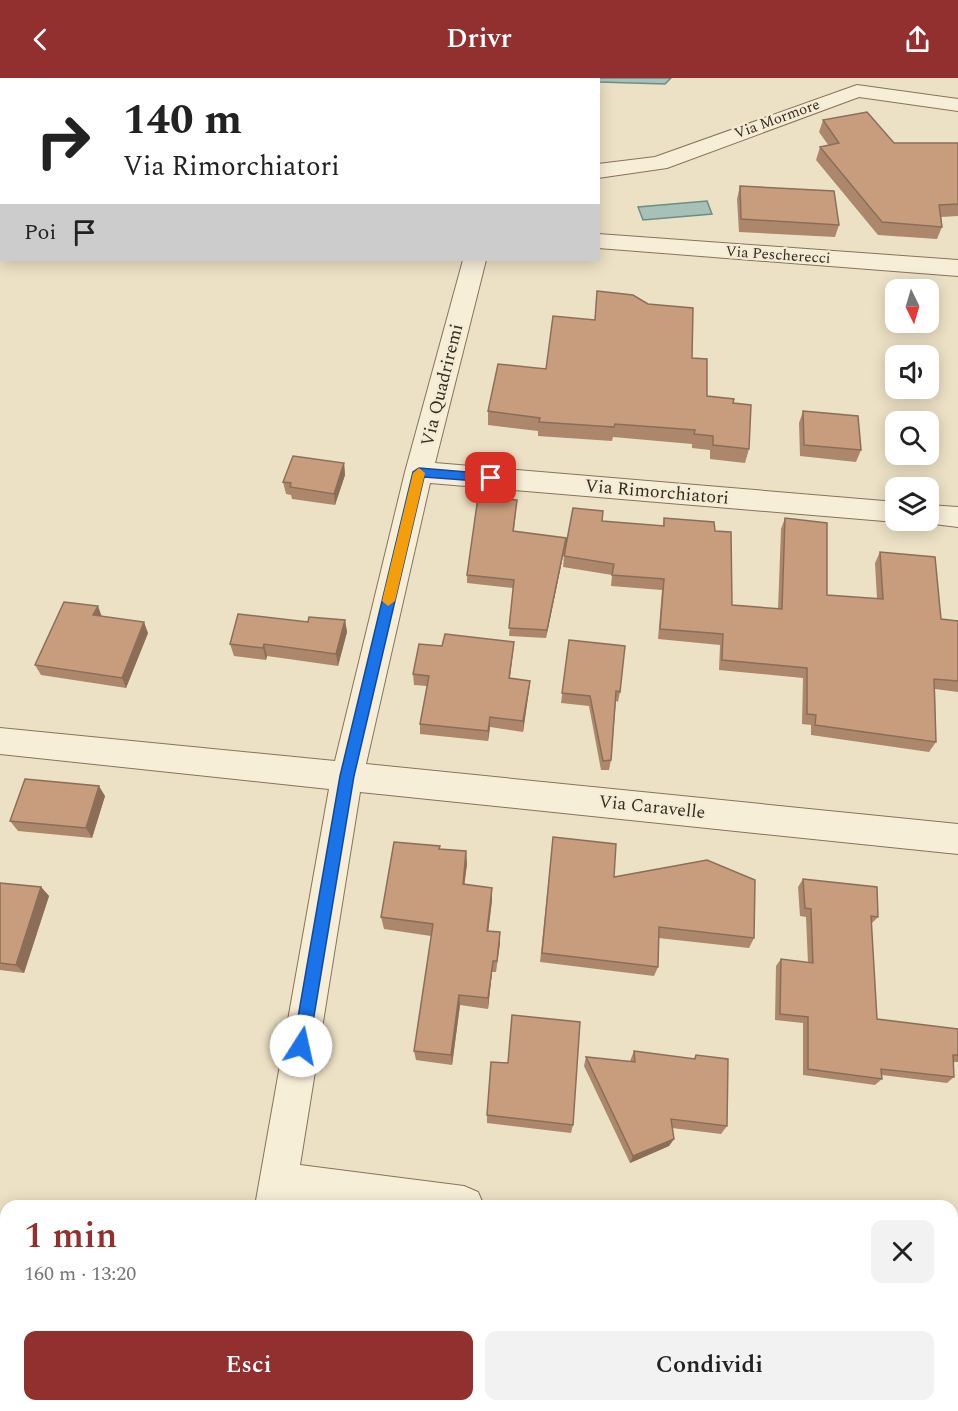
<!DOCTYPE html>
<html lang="it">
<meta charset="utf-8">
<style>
body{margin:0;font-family:Spectral,serif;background:#f2f2f2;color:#222;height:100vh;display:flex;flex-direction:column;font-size:22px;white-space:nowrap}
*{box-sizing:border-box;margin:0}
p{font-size:20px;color:#767676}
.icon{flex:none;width:33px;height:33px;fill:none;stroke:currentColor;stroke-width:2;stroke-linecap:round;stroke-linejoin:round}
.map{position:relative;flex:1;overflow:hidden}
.sheet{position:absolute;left:0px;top:1122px;width:958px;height:212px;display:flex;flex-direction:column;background:#fff;border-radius:18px 18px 0 0;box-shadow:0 3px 15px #0003}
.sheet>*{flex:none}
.guide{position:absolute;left:0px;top:0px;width:600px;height:183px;box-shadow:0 3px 15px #0003;background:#fff;color:#222;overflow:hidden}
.needle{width:39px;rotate:175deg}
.tools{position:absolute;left:885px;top:201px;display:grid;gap:12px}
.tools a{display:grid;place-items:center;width:54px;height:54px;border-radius:12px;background:#fff;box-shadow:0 3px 15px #0003;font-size:30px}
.pin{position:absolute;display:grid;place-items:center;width:51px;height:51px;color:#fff;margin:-26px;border-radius:12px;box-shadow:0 3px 9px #0006}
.me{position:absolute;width:66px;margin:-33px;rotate:10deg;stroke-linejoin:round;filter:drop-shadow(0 0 4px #0008)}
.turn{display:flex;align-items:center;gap:21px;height:126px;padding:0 24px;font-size:27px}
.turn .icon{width:78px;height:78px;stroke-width:2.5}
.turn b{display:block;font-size:42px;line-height:51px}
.then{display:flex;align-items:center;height:57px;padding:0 24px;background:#0003;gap:12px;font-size:22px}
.round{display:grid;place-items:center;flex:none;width:63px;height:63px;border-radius:12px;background:#f2f2f2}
.head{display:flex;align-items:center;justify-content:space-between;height:102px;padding:0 24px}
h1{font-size:36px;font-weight:600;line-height:45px;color:#922f2f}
.button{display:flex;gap:12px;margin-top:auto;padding:12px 24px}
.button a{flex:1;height:69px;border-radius:12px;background:#922f2f;color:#fff;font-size:24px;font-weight:600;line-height:69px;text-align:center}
.button a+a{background:#f2f2f2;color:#222}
header{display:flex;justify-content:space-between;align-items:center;height:78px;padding:0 24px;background:#922f2f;color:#fff;font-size:27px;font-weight:600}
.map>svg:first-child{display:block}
.water{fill:#a7c0b8;stroke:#6e8d86;stroke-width:1.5}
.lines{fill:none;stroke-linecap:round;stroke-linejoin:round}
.minor-casing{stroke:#86735c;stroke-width:2}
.path{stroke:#86735c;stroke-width:3;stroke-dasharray:3 2;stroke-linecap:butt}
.minor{fill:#f7eed8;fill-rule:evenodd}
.wall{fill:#ac876c}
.shaded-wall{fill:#8c6e58}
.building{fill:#c89d7d;stroke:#8c6e58;stroke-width:1.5}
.route{fill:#1a73e8;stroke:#114b97;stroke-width:1.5}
.slow{fill:#f59e0b}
.labels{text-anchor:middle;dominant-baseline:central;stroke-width:4.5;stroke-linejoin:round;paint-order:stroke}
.far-street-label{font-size:15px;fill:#372b1f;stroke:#f4ebd4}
.street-label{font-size:18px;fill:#372b1f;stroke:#f4ebd4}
</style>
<header><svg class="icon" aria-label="back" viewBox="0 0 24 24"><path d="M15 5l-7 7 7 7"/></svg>Drivr<svg class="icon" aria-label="share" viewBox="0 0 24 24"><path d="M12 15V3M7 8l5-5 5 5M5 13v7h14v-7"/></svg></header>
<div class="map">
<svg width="958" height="1333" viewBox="0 0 958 1333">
<rect width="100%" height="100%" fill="#ece1c5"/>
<!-- water -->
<path class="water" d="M 560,0 L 671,0 L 665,6 L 599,4 L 598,2 Z
M 707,123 L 712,136 L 643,142 L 638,129 Z"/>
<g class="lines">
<defs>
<path id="minor" d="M 857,7 L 958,21 L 958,33 L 859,19 L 667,90 L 598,100 L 598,86 L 655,79 Z
M 598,156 L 958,182 L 958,198 L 598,170 Z
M 463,182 L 486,182 L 435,385 L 896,424 L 896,442 L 902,442 L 896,444 L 430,405 L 366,686 L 958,746 L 958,776 L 360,714 L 300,1087 L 464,1108 L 478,1114 L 484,1128 L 320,1128 L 295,1125 L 295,1128 L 255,1128 L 329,711 L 0,676 L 0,650 L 335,683 L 405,394 Z
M 928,427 L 958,429 L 958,449 L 918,444 L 917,442 L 928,442 Z
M 952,1173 L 958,1174 L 958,1214 L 952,1213 Z
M 237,1328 L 279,1328 L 279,1333 L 237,1333 Z"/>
</defs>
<!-- minor casing -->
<use href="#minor" class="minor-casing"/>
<!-- path -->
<path class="path" d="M 295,0 L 297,2
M 347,0 L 349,2"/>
<!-- minor -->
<use href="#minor" class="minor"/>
</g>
<!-- wall -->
<path class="wall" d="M 823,42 L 894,65 L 958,65 L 958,138 L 941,139 L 942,149 L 937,161 L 878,157 L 816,82 L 820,69 L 829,68 L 819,54 Z
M 740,108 L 839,147 L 835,159 L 739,154 L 737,121 Z
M 692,280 L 707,318 L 733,325 L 749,371 L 745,385 L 710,381 L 710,372 L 692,370 L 692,366 L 613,359 L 612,363 L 538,358 L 538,353 L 488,347 L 488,333 L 546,291 Z
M 803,333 L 861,372 L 856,384 L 800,378 L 799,345 Z
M 344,385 L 345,397 L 335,427 L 292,421 L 291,417 L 286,416 L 283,404 Z
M 517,422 L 514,453 L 566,460 L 565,468 L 546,560 L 509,558 L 513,510 L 467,505 L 467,497 Z
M 664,440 L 715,453 L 732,527 L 778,531 L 781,451 L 785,440 L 827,517 L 877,521 L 875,485 L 880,474 L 941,541 L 958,543 L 958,614 L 935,611 L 936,664 L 929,674 L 811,657 L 811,647 L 802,646 L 803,600 L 719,592 L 720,567 L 658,561 L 662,512 L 611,508 L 612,497 L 563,489 L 564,478 L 602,443 L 663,448 Z
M 102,539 L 148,555 L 126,610 L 41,597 L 35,587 Z
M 345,542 L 347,554 L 338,588 L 267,578 L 266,582 L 234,578 L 230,566 L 308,544 Z
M 569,562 L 620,614 L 618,624 L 616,623 L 611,682 L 609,692 L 601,692 L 589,628 L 561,625 Z
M 514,564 L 510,600 L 530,603 L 523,654 L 490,649 L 488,663 L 420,656 L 420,646 L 427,608 L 414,607 L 413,596 L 442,568 Z
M 105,718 L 92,760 L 18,753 L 10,743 Z
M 553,759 L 614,799 L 754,860 L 749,870 L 658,860 L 658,889 L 654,898 L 540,884 Z
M 440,768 L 440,771 L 466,773 L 467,786 L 464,806 L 492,810 L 492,822 L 488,853 L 500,854 L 496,894 L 492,894 L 488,931 L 460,927 L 452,987 L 416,982 L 414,973 L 431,858 L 384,851 L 381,839 Z
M 803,801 L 878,839 L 871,846 L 877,941 L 958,951 L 958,984 L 953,984 L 954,999 L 947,1005 L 882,997 L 882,1001 L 875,1007 L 803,997 L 803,945 L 775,942 L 776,888 L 781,881 L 808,885 L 806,839 L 800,838 L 798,809 Z
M 0,805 L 41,809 L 49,818 L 24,895 L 0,892 Z
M 634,973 L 694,981 L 696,977 L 727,1048 L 721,1056 L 672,1050 L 674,1061 L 669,1068 L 630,1085 L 584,988 L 586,979 L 630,983 Z
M 487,1037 L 573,1047 L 571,1055 L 487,1045 Z
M 592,1328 L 642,1328 L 677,1333 L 591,1333 Z
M 726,1328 L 786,1328 L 786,1333 L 726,1333 Z"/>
<!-- shaded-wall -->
<path class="shaded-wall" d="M 344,385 L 345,397 L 335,427 L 334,416 Z
M 566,460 L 565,468 L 546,560 L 547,552 Z
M 98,528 L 102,539 L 93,537 Z
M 345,542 L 347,554 L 338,588 L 336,576 Z
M 144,544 L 148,555 L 126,610 L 122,600 Z
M 514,564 L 513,575 L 508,611 L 509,600 Z
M 264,566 L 267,578 L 266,582 L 263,570 Z
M 530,603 L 529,613 L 523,654 L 523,643 Z
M 490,639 L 490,649 L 488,663 L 488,653 Z
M 99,708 L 105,718 L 92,760 L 86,750 Z
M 466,773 L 467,786 L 463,818 L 463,806 Z
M 41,809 L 49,818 L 24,895 L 16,887 Z
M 492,810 L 492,822 L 487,865 L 487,853 Z
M 500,854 L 500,866 L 496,894 L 497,883 Z
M 493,883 L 492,894 L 488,931 L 488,920 Z
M 459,917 L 460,927 L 452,987 L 451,977 Z
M 674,1061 L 669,1068 L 630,1085 L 633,1078 Z"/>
<!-- building -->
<path class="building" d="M 867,34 L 894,65 L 958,65 L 958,126 L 939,127 L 942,149 L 882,144 L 820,69 L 839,65 L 823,42 Z
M 740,108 L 834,113 L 839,147 L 741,141 Z
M 597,213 L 633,217 L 648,226 L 693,230 L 692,280 L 707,281 L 707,318 L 734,321 L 733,325 L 751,327 L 749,371 L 713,367 L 713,358 L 694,356 L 695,352 L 615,346 L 614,349 L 539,344 L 540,340 L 488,333 L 498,286 L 546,291 L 553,238 L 595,242 Z
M 803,333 L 858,338 L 861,372 L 804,367 Z
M 293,378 L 344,385 L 334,416 L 290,409 L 291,405 L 283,404 Z
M 478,419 L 517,422 L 513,453 L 566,460 L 547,552 L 509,550 L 514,502 L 467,497 Z
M 573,430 L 603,433 L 602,443 L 664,448 L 664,440 L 714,444 L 715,453 L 731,454 L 732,527 L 782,531 L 785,440 L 827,445 L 827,517 L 883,521 L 880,474 L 935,479 L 941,541 L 958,543 L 958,603 L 934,601 L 936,664 L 815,647 L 816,637 L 807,636 L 807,590 L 722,582 L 723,556 L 660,551 L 664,501 L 612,497 L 614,486 L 564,478 Z
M 64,524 L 98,528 L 93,537 L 144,544 L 122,600 L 35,587 Z
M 238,536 L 308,544 L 309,539 L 345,542 L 336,576 L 264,566 L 263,570 L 230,566 Z
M 445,556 L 514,564 L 509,600 L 530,603 L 523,643 L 490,639 L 488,653 L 420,646 L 429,598 L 413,596 L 419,566 L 442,568 Z
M 569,562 L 625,568 L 620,614 L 616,613 L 611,682 L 603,683 L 590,618 L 562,615 Z
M 25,701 L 99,708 L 86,750 L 10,743 Z
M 553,759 L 616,766 L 614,799 L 707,782 L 755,802 L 754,860 L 659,849 L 658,889 L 542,875 Z
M 394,764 L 440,768 L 439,771 L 466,773 L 463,806 L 492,810 L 487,853 L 500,854 L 497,883 L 493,883 L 488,920 L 459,917 L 451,977 L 414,973 L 433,846 L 381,839 Z
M 803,801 L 877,809 L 878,839 L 871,838 L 877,941 L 958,951 L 958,977 L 953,977 L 954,999 L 881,991 L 882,1001 L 808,991 L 808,939 L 780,936 L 781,881 L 813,885 L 811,831 L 805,830 Z
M 0,805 L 41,809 L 16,887 L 0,885 Z
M 512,937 L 580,944 L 573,1047 L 487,1037 L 491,984 L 508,985 Z
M 634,973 L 695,981 L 696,977 L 728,981 L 727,1048 L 671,1041 L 674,1061 L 633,1078 L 586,979 L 635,984 Z
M 363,1328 L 542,1328 L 584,1333 L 362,1333 Z
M 595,1328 L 642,1328 L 677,1333 L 594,1333 Z
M 732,1328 L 786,1328 L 786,1333 L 732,1333 Z"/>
<!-- route -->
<path class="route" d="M 419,390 L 491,396 L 497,400 L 491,404 L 424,399 L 354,698 L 309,968 L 306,974 L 301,976 L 295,974 L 293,968 L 340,698 L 413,394 Z"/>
<!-- slow -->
<path class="slow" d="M 419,390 L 425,395 L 395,523 L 388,528 L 382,523 L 413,395 Z"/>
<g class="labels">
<!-- far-street labels -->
<g class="far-street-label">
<text transform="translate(777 41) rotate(-20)">Via Mormore</text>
<text transform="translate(778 177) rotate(4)">Via Pescherecci</text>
</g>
<!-- street labels -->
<g class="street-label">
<text transform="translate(442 307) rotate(-76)">Via Quadriremi</text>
<text transform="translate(657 414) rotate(5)">Via Rimorchiatori</text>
<text transform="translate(652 729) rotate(6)">Via Caravelle</text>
</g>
</g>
</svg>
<div class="tools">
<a><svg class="needle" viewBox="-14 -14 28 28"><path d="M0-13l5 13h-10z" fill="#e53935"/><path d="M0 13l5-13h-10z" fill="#767676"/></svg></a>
<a><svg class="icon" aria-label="sound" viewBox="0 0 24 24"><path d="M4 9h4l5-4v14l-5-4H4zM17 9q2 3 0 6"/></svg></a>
<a><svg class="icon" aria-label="search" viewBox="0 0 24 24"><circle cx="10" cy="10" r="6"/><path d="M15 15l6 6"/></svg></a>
<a><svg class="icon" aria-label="layers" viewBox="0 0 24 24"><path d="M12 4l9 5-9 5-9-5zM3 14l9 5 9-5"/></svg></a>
</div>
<div class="pin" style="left:491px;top:400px;background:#d93025"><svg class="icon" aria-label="arrive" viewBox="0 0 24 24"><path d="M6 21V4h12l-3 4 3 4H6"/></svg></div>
<svg class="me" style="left:301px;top:968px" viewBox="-20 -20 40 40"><circle r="19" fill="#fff"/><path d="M0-13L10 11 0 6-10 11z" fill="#1a73e8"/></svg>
<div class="guide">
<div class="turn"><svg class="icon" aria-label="right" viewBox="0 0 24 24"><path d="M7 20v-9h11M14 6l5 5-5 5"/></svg><div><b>140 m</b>Via Rimorchiatori</div></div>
<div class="then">Poi<svg class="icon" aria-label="arrive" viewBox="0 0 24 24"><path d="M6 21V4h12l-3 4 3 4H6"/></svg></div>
</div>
<section class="sheet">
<div class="head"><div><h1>1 min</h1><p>160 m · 13:20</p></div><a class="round"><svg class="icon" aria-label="close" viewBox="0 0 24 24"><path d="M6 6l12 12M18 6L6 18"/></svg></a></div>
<div class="button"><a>Esci</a><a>Condividi</a></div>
</section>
</div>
